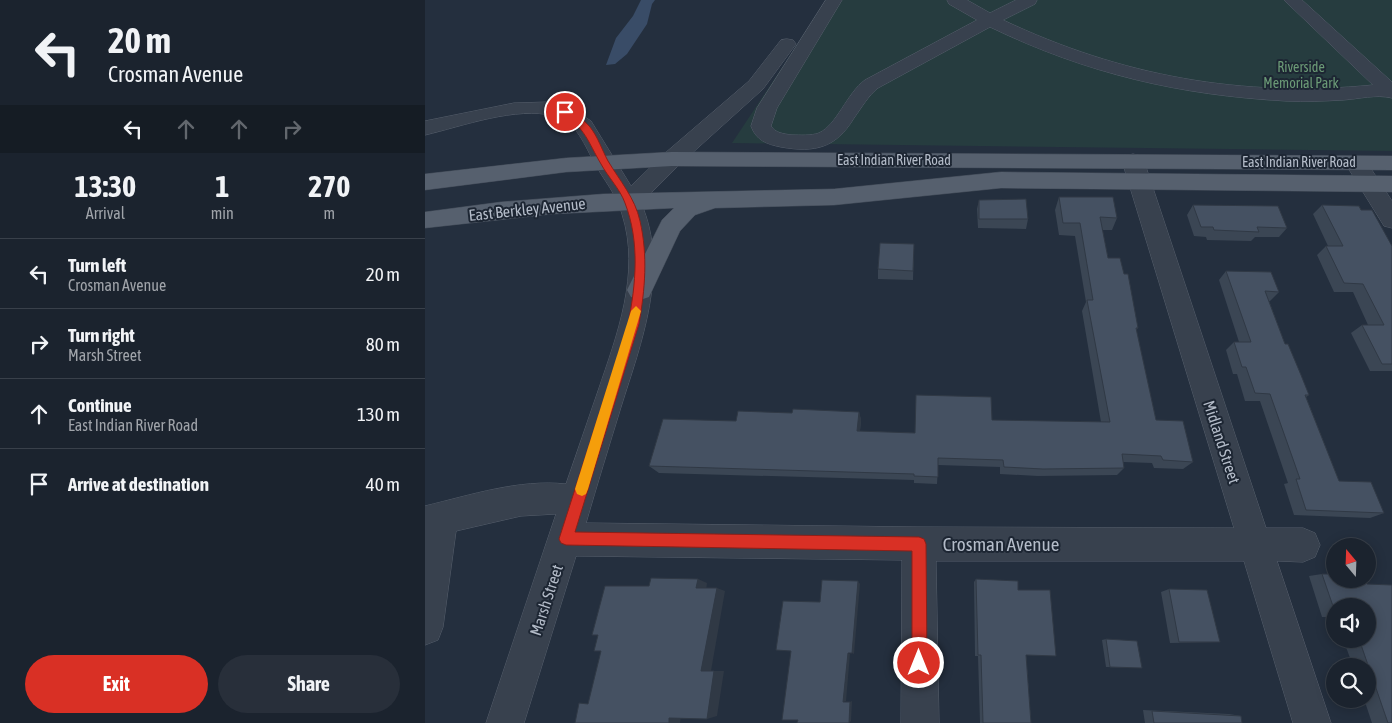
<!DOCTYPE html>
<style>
body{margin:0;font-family:"Asap Condensed",sans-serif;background:#282f3a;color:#f1f3f6;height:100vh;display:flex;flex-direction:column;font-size:19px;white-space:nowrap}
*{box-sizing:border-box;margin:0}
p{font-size:16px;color:#a0a4aa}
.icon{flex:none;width:28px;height:28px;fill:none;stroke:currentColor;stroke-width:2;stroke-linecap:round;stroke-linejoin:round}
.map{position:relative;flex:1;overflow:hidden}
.side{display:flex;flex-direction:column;background:#1b232e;width:425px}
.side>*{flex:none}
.banner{background:#1b232e;color:#f1f3f6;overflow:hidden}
.needle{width:32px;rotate:341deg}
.fabs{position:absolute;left:901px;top:538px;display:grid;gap:10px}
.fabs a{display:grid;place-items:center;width:50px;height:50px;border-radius:50%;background:#1b232e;box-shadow:0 2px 12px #0003,0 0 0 1px #39404a;font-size:25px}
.pin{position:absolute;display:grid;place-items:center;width:42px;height:42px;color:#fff;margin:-21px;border:2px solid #fff;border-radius:50%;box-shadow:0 1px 5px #0007}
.me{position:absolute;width:55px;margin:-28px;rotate:0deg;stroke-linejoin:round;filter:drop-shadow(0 0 4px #0008)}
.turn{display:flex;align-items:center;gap:18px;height:105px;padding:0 25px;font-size:22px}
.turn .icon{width:65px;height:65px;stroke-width:2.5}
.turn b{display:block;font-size:35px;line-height:42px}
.lanes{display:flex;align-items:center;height:48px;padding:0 25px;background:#0003;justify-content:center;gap:25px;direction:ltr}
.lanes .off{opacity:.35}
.eta{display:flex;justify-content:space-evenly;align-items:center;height:85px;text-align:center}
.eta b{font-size:30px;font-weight:700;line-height:35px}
.primary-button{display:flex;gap:10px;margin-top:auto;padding:10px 25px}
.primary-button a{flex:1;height:58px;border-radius:30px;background:#d93025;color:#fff;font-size:20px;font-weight:700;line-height:58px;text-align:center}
.primary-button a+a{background:#282f3a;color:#f1f3f6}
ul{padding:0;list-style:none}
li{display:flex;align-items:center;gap:15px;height:70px;padding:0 25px;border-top:1px solid #39404a}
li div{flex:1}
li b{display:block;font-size:19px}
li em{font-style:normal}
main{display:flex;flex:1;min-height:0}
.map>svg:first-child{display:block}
.green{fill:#263c3f}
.water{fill:#394c67}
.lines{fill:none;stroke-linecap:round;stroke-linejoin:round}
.minor-casing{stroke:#565f6c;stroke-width:1}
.major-casing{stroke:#414a57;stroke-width:1}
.minor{fill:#38414e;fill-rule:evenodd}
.major{fill:#56606e;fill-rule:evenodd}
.wall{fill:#3b4654}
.shaded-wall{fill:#303945}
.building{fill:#455162;stroke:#303945}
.route{fill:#d93025;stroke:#8d1f18}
.slow{fill:#f59e0b}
.labels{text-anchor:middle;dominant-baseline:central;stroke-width:4;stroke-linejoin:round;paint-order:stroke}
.far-park-label{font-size:14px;fill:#6b9a76;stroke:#1d2633}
.far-street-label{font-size:14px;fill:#b4bcc9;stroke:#1d2633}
.street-label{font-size:16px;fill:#b4bcc9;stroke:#1d2633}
.near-street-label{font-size:19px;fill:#b4bcc9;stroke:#1d2633}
</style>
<main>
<section class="side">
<div class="banner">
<div class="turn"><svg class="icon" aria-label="left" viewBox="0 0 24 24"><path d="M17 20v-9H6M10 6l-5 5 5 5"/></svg><div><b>20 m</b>Crosman Avenue</div></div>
<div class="lanes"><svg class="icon" aria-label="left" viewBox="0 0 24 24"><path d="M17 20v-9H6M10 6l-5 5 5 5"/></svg><svg class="icon off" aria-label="ahead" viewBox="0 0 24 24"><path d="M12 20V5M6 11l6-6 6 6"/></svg><svg class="icon off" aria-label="ahead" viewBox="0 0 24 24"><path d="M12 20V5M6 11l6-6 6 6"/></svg><svg class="icon off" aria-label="right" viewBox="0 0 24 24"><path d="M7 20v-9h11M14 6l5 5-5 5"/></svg></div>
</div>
<div class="eta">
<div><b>13:30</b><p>Arrival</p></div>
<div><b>1</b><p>min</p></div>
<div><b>270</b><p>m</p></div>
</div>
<ul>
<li><svg class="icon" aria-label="left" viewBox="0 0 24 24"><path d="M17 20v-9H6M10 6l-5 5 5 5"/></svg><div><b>Turn left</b><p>Crosman Avenue</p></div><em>20 m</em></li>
<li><svg class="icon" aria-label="right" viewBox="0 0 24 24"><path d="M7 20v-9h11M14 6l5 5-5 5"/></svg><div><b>Turn right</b><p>Marsh Street</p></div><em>80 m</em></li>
<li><svg class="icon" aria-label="ahead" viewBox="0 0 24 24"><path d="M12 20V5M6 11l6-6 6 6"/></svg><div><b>Continue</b><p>East Indian River Road</p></div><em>130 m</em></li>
<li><svg class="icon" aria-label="arrive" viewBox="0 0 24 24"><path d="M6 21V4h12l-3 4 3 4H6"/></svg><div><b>Arrive at destination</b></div><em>40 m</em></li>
</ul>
<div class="primary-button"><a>Exit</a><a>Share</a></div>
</section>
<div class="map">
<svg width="967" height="723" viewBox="0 0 967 723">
<rect width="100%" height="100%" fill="#242f3e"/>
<!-- green -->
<path class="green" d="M 402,0 L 967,0 L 967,151 L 307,143 Z"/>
<!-- water -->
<path class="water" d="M 216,0 L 230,0 L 227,4 L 222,24 L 202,54 L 190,64 L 181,65 L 191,38 L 208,16 Z"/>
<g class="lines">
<defs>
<path id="minor" d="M 401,0 L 417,0 L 352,108 L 346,126 C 350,133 359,134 367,135 C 375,135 386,136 394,133 C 412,125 422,93 440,80 L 552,20 L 524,4 L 522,0 L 542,0 L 565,13 L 591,0 L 612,0 L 610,4 L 578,20 C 696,76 818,98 948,85 L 859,0 L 877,0 L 967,82 L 967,98 C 951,94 934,99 918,100 C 900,101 880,102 861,101 C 754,95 663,74 565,27 L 453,88 C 443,96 437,107 429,118 C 411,148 390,153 356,147 C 341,144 331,140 326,126 L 332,108 Z
M 362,39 L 368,40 L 371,44 L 338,89 L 255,164 L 216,203 C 245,269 216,343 196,407 C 184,446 172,485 161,523 L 494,527 L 809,528 L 697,161 L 700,156 L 708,154 L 716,156 L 719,161 L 841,528 L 878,528 L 890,533 L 895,545 L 890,557 L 878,562 L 852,561 L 906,723 L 868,723 L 819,561 L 511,561 L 514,723 L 476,723 L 477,560 L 151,556 L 99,723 L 61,723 L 131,514 L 96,516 L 31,531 L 18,627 L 13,640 L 0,645 L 0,506 C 46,495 94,479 141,484 C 152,453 162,422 173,391 C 192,335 216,273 197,214 C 192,195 179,180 170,164 C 160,146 152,122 130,116 C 91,106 38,126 0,135 L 0,121 L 89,103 L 124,102 L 146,108 L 166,121 L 206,186 L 239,154 L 324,81 L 356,40 Z
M 931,156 L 939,158 L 967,201 L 967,228 L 959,226 L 920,163 L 923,158 Z"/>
<path id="major" d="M 247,152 L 967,156 L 967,170 L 247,166 L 141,172 L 0,190 L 0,174 L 141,158 Z
M 576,172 L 967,176 L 967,192 L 576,188 L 409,205 L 290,208 L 270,215 L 255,231 L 224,297 L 215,300 L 206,297 L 202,290 L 237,220 L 249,208 L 127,214 L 0,228 L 0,212 L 76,202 L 178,194 L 409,189 Z"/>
</defs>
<!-- minor casing -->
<use href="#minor" class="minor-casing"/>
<!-- major casing -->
<use href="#major" class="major-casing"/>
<!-- minor -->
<use href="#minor" class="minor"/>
<!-- major -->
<use href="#major" class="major"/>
</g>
<!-- wall -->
<path class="wall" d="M 634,197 L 692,218 L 687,230 L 677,230 L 683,258 L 699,274 L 713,328 L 711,330 L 731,420 L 768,462 L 758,469 L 729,468 L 727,463 L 698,462 L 699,468 L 692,475 L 613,476 L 575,474 L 575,467 L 513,465 L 512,484 L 489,483 L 489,480 L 234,473 L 224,466 L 311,421 L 367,413 L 434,412 L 436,420 L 435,431 L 490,433 L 567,420 L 676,422 L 657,311 L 661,302 L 650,236 L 634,235 L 630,210 Z
M 554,200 L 603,219 L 601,229 L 553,228 L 552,209 Z
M 768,205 L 862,228 L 854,237 L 830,237 L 826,241 L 782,240 L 781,237 L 769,236 L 762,215 Z
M 897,205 L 936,210 L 967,246 L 967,371 L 945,371 L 926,333 L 937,325 L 943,325 L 928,292 L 909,292 L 892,255 L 901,246 L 903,246 L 888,214 Z
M 489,244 L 488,280 L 453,279 L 453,269 Z
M 801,271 L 854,292 L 845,301 L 844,301 L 860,344 L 884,395 L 881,397 L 914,481 L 959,513 L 945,518 L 869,515 L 859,484 L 863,483 L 835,401 L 820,401 L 812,374 L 808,374 L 801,350 L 809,342 L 814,342 L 794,280 Z
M 897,574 L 942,584 L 967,723 L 947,723 L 939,699 L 942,699 L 942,666 L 928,666 L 918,639 L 942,639 L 942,606 L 910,606 L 910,617 L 897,617 L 884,576 Z
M 551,579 L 593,590 L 631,656 L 601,655 L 606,723 L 555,723 L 553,656 L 550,656 L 549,582 Z
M 744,589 L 795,642 L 745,643 L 736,592 Z
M 681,639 L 717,668 L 681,667 L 677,640 Z
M 718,710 L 804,714 L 816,716 L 817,723 L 720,723 Z"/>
<!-- shaded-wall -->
<path class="shaded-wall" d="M 434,412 L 436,420 L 434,439 L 432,431 Z
M 273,579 L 282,583 L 281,591 L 271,588 Z
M 433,581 L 435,584 L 429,654 L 427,653 Z
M 292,588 L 300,591 L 286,671 L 276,671 Z
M 423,653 L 425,654 L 421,701 L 418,702 Z
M 289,671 L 299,671 L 292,716 L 282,719 Z
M 427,701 L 426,721 L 424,723 L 425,702 Z
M 256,715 L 255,723 L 244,723 L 244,718 Z"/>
<!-- building -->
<path class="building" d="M 634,197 L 688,197 L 692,218 L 675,217 L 683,258 L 695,258 L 699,274 L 703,274 L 713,328 L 711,328 L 731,420 L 758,421 L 768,462 L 738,460 L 736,456 L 697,454 L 699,468 L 618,469 L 579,467 L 578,460 L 513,458 L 513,477 L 489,476 L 489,474 L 224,466 L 238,419 L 311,421 L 313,411 L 367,413 L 368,409 L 434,412 L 432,431 L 490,433 L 491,395 L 566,397 L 567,420 L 685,422 L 662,300 L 668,300 L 655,223 L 638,223 Z
M 601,199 L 603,219 L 554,219 L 554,200 Z
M 768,205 L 853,206 L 862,228 L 832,227 L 834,232 L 789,230 L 788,227 L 776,227 Z
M 897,205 L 934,206 L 936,210 L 947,210 L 967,246 L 967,364 L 957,364 L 937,325 L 959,325 L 938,284 L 919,283 L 901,246 L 918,246 Z
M 455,243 L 489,244 L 488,271 L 453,269 Z
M 801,271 L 846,272 L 854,292 L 840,291 L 860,344 L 863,344 L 876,375 L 884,395 L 880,395 L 914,481 L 946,482 L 959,513 L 881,510 L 871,479 L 875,479 L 845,394 L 830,393 L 821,367 L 817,367 L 809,342 L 826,342 Z
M 897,574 L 910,574 L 910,579 L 940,579 L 942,584 L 967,585 L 967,723 L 963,723 L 934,639 L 942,639 L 942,606 L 910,606 L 910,612 Z
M 226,578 L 273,579 L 271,588 L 292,588 L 276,671 L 289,671 L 282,719 L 244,718 L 244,723 L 150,723 L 154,703 L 163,704 L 176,651 L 169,651 L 173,635 L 167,635 L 180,586 L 224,586 Z
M 551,579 L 593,581 L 593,590 L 625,590 L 631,656 L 601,655 L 606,723 L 558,723 L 556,655 L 553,655 Z
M 397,580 L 433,581 L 427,653 L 423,653 L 418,702 L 425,702 L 424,723 L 372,723 L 373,720 L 357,720 L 366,651 L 351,650 L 358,601 L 395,602 Z
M 744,589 L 782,590 L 795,642 L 754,642 Z
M 681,639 L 712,641 L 717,668 L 685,667 Z
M 727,711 L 816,716 L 817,723 L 729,723 Z"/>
<!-- route -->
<path class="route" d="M 137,110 C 147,109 159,120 165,127 C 173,137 177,150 183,161 C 195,181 210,198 215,221 C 223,256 220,289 214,324 L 150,532 L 494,537 L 499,539 L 501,544 L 502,663 L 500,669 L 494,671 L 489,669 L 487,663 L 487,551 L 141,545 L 136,543 L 134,539 L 203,324 C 211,284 215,242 200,203 C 195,189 183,177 176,164 C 163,142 160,127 137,114 Z"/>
<!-- slow -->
<path class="slow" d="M 211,306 L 216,311 L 163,489 L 161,494 L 157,496 L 152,494 L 150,489 L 206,311 Z"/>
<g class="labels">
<!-- far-park labels -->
<g class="far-park-label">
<text x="876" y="67">Riverside<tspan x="876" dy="16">Memorial Park</tspan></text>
</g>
<!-- far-street labels -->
<g class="far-street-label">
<text x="469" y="160">East Indian River Road</text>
<text x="874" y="162">East Indian River Road</text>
</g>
<!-- street labels -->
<g class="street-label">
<text transform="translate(102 209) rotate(-6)">East Berkley Avenue</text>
<text transform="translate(797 442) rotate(72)">Midland Street</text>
<text transform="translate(121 600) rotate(-72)">Marsh Street</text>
</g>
<!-- near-street labels -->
<g class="near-street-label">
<text x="576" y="544">Crosman Avenue</text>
</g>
</g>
</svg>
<div class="fabs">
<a><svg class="needle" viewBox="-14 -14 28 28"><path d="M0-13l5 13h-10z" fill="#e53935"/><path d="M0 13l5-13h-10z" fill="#a0a4aa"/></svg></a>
<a><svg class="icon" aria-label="sound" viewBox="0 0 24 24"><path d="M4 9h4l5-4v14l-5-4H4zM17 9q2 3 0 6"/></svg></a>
<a><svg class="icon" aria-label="search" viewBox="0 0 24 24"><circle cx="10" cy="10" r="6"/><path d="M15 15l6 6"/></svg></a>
</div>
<div class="pin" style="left:140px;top:112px;background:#d93025"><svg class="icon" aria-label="arrive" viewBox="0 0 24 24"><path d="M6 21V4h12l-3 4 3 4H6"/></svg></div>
<svg class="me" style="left:494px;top:663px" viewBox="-20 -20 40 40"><circle r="17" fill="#d93025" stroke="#fff" stroke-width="3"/><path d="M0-11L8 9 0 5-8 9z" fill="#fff"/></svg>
</div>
</main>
